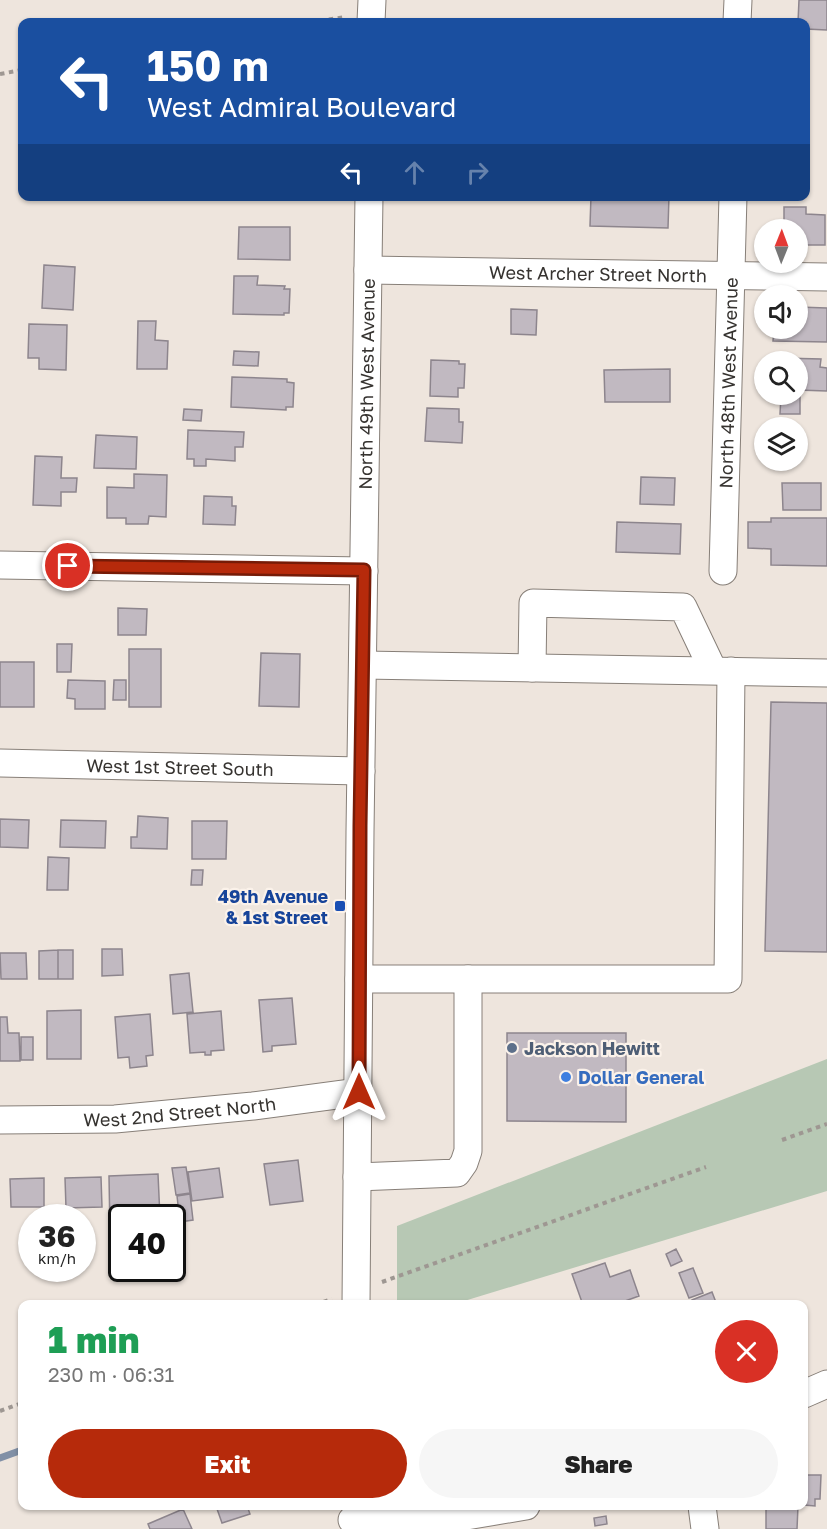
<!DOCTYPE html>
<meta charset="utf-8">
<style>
body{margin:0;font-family:"Golos Text",sans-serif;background:#f6f6f6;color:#222;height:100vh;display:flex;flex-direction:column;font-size:22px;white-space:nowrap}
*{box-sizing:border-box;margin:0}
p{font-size:20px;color:#767676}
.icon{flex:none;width:33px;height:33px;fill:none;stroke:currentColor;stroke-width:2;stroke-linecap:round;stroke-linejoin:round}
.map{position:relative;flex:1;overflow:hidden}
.drawer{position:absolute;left:18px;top:1300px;width:790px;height:210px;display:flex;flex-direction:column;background:#fff;border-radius:12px;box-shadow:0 2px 4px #0004}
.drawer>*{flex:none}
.hud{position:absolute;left:18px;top:18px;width:792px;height:183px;border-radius:12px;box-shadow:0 2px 4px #0004;background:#1a4fa0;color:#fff;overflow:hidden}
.needle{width:39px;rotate:1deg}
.fabs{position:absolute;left:754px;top:219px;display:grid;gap:12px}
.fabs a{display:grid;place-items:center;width:54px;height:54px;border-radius:50%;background:#fff;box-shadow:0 2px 4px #0004;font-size:30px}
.speed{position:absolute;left:18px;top:1204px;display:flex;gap:12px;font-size:30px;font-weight:700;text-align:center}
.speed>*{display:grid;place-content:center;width:78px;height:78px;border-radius:50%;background:#fff;box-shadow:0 2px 4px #0004;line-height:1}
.speed small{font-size:15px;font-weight:400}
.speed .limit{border:3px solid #111;border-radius:9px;background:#fff;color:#111}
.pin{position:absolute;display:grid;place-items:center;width:51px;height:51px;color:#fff;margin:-26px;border:3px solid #fff;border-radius:50%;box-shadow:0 2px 6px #0007}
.me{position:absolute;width:66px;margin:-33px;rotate:0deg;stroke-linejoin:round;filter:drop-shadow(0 0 4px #0008)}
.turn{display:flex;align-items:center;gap:21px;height:126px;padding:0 30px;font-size:27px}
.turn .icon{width:78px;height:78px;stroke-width:2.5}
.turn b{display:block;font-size:42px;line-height:51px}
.lanes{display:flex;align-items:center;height:57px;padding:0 30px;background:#0003;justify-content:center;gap:30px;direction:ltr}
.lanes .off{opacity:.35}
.round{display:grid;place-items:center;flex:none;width:63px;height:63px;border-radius:32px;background:#f6f6f6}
.summary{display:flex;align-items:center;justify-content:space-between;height:102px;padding:0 30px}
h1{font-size:36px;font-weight:800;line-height:45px;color:#1e9e55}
.cta{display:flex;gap:12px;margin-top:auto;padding:12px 30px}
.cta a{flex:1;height:69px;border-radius:36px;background:#b62a0b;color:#fff;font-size:24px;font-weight:800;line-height:69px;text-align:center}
.cta a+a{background:#f6f6f6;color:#222}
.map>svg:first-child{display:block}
.green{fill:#b7c8b4}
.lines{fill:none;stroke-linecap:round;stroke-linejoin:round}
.stream{stroke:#8190a6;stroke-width:7}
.building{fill:#c1b9c1;stroke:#8d858d;stroke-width:1.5}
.minor-casing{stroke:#877f78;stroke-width:29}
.path{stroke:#9e9792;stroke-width:4;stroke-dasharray:4.5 4.5;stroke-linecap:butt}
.minor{stroke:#fff;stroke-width:27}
.route-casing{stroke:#761b07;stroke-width:15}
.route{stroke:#b62a0b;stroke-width:10}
.transit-dot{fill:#1a4fb4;stroke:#fbf2ea;stroke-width:2}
.service-dot{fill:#5c6f8a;stroke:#fbf2ea;stroke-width:2}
.shop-dot{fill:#3f7fe0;stroke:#fbf2ea;stroke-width:2}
.labels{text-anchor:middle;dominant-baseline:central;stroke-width:4.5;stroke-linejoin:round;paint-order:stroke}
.street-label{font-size:18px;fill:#363330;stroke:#fbf2ea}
.transit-label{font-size:18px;font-weight:bold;fill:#164399;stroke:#fbf2ea;text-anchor:end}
.service-label{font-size:18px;font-weight:bold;fill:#4e5e75;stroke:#fbf2ea;text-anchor:start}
.shop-label{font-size:18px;font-weight:bold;fill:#366cbe;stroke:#fbf2ea;text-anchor:start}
</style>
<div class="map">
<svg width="827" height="1529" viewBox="0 0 827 1529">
<rect width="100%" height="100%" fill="#eee5dd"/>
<!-- green -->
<path class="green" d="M 827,1059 L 827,1191 L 451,1305 L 397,1305 L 397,1226 Z"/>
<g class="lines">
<!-- stream -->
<path class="stream" d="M 0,1458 L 22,1450"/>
</g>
<!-- building -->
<path class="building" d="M 799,0 L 827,0 L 827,30 L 806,29 L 806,22 L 798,22 Z
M 591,196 L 669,196 L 668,228 L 590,226 Z
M 784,207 L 806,207 L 806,214 L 825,215 L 825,245 L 798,245 L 798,230 L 784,230 Z
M 239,227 L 290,227 L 290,260 L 238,259 Z
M 44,265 L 75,267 L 73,310 L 42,308 Z
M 234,276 L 258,276 L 257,285 L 285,286 L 284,289 L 290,289 L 289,313 L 284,313 L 284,315 L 233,314 Z
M 798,307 L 827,308 L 827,342 L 773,341 L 774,328 L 798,328 Z
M 511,309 L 537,310 L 536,335 L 511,334 Z
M 138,321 L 156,321 L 155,340 L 168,341 L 167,369 L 137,369 Z
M 29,324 L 67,325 L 66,370 L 39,369 L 39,358 L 28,358 Z
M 234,351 L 259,352 L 258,366 L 233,365 Z
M 781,358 L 821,359 L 820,367 L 827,368 L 827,391 L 798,390 L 798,362 L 781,362 Z
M 431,360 L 459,361 L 459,364 L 465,364 L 464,388 L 458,388 L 458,397 L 430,396 Z
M 670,369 L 670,402 L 605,402 L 604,370 Z
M 232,377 L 287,379 L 287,382 L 294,383 L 293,407 L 286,407 L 286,410 L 231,407 Z
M 781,396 L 800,396 L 800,414 L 780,414 Z
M 427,408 L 459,409 L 459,422 L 463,422 L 462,443 L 425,441 Z
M 184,409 L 202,410 L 201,421 L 183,420 Z
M 188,430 L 244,432 L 243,447 L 235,447 L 235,461 L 206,459 L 206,466 L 194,466 L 194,459 L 187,459 Z
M 96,435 L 137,437 L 136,469 L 94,468 Z
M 35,456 L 62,457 L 61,478 L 77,478 L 76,492 L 61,492 L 61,506 L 33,505 Z
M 134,474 L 167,475 L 166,517 L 149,516 L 148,524 L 126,524 L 126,518 L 107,518 L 107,487 L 134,488 Z
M 641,477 L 675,478 L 674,505 L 640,504 Z
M 782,483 L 821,483 L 821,510 L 783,510 Z
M 204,496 L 232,497 L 232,506 L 236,506 L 235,525 L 203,524 Z
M 771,518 L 827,518 L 827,566 L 771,565 L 771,549 L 748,548 L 748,522 L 771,522 Z
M 617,522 L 681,524 L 680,554 L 616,552 Z
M 118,608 L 147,609 L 146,635 L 118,635 Z
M 57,644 L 72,644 L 71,672 L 57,672 Z
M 129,649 L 161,649 L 161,707 L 129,707 Z
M 261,653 L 300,654 L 299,707 L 259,706 Z
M 0,662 L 34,662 L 34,707 L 0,707 Z
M 68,680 L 105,681 L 105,709 L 75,709 L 75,699 L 67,698 Z
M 114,680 L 126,680 L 126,700 L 113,700 Z
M 771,702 L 827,703 L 827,952 L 765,951 Z
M 138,816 L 168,818 L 167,849 L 131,848 L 131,837 L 137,837 Z
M 0,819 L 29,820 L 28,848 L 0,847 Z
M 61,820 L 106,821 L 105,848 L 60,847 Z
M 192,821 L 227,821 L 226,859 L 192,859 Z
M 48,857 L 69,858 L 68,890 L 47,890 Z
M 192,870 L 203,870 L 202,885 L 191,885 Z
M 102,949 L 122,949 L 123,975 L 102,976 Z
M 58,950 L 73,950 L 73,979 L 58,979 Z
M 58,950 L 58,979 L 39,979 L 39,951 Z
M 0,953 L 26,953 L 27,979 L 1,979 Z
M 189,973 L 193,1012 L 173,1014 L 170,975 Z
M 292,998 L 296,1044 L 272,1046 L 272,1051 L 263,1052 L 259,1000 Z
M 81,1010 L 81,1059 L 47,1059 L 47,1011 Z
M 221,1011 L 224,1050 L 211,1051 L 211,1055 L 205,1055 L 205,1052 L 190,1053 L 187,1014 Z
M 150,1014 L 153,1055 L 146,1056 L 147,1066 L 130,1068 L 129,1057 L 118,1058 L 115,1017 Z
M 0,1017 L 7,1017 L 8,1033 L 19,1033 L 20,1061 L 0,1061 Z
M 507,1033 L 626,1033 L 626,1122 L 507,1121 Z
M 21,1037 L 33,1037 L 33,1060 L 21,1060 Z
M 298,1160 L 303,1201 L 270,1205 L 264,1164 Z
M 186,1167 L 190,1193 L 176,1195 L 172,1168 Z
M 219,1168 L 223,1197 L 192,1201 L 188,1172 Z
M 158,1174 L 160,1218 L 122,1218 L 122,1232 L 110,1233 L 109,1176 Z
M 101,1177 L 102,1207 L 66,1208 L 65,1178 Z
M 44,1178 L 44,1207 L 11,1207 L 10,1179 Z
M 190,1194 L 193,1220 L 180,1222 L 177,1196 Z
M 676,1249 L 682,1261 L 671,1266 L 666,1254 Z
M 605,1263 L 610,1277 L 630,1270 L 639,1296 L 614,1305 L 583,1305 L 572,1274 Z
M 693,1268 L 703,1293 L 689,1298 L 679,1273 Z
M 712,1292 L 717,1305 L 694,1305 L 692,1300 Z
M 804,1475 L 821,1475 L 820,1499 L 815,1499 L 815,1506 L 804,1505 Z
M 216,1506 L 247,1506 L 250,1514 L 222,1523 Z
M 766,1506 L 798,1506 L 797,1529 L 766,1529 Z
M 183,1509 L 192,1529 L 150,1529 L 148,1524 Z
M 606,1516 L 607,1524 L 595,1526 L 594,1518 Z"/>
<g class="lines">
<defs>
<g id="minor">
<path d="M 371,22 L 372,0"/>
<path d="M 737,22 L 738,0"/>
<path id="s1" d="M 368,270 L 827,277"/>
<path d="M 0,565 L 364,571"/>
<path id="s2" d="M 723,571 L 733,196"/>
<path d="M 363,665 L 827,673"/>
<path d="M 532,668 L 533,603 L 683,607 L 713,670"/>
<path id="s3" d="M 0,763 L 361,771"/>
<path d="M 359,979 L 728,979 L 731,671"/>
<path id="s4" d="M 0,1120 L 115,1119 L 253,1106 L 359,1092"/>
<path d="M 357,1177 L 457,1173 L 464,1163 L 468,1151 L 468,979"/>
<path id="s5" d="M 356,1305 L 360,832 L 369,196"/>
<path d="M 804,1394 L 827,1384"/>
<path d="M 702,1506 L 705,1529"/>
<path d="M 352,1520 L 448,1519 L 526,1506"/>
</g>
</defs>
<!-- minor casing -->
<use href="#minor" class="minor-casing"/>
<!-- path -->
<path class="path" d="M 311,22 L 346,17
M 0,74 L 22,70
M 782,1140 L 827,1124
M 382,1282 L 706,1167
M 315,1305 L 332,1299
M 0,1411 L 22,1403"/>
<!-- minor -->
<use href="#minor" class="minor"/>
</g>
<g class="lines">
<defs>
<path id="route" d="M 68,566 L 364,570 L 360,826 L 359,1092"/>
</defs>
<!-- route casing -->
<use href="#route" class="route-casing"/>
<!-- route -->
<use href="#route" class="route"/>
</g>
<!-- markers -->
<rect class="transit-dot" x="334" y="900" width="12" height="12" rx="3"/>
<circle class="service-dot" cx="512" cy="1048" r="6"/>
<circle class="shop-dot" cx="566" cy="1077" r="6"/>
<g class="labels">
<!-- street labels -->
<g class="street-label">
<text stroke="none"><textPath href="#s1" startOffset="230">West Archer Street North</textPath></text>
<text stroke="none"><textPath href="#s5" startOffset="921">North 49th West Avenue</textPath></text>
<text stroke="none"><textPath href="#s2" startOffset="188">North 48th West Avenue</textPath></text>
<text stroke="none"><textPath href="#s3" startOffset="180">West 1st Street South</textPath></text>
<text stroke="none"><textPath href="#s4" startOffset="180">West 2nd Street North</textPath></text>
</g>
<!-- transit labels -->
<g class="transit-label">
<text x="328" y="896">49th Avenue<tspan x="328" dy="21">&amp; 1st Street</tspan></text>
</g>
<!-- service labels -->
<g class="service-label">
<text x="524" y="1048">Jackson Hewitt</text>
</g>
<!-- shop labels -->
<g class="shop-label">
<text x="578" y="1077">Dollar General</text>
</g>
</g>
</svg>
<div class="fabs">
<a><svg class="needle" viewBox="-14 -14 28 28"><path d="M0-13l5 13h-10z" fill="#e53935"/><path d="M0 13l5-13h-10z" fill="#767676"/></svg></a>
<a><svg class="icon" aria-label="sound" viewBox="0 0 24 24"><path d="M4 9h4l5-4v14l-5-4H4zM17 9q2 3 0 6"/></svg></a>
<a><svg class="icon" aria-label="search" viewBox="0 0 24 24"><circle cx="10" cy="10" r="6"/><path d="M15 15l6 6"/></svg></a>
<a><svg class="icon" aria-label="layers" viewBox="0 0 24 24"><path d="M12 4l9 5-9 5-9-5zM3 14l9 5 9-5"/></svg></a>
</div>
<div class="speed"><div>36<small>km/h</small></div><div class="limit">40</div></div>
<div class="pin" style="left:68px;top:566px;background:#d93025"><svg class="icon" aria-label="arrive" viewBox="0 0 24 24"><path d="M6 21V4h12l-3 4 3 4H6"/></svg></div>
<svg class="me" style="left:359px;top:1092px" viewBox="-20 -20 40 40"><path d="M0-17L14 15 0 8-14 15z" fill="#b62a0b" stroke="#fff" stroke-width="4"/></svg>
<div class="hud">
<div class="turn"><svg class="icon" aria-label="left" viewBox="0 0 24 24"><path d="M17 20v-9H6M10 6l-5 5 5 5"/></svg><div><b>150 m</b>West Admiral Boulevard</div></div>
<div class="lanes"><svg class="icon" aria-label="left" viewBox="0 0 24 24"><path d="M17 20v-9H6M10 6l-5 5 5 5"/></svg><svg class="icon off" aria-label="ahead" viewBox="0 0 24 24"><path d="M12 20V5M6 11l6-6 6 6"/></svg><svg class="icon off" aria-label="right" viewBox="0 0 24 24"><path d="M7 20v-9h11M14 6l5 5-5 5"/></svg></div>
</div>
<section class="drawer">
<div class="summary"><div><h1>1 min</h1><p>230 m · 06:31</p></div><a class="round" style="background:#d93025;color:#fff"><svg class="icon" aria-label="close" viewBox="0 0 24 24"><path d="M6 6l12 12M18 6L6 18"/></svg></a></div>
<div class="cta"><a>Exit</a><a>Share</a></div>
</section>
</div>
